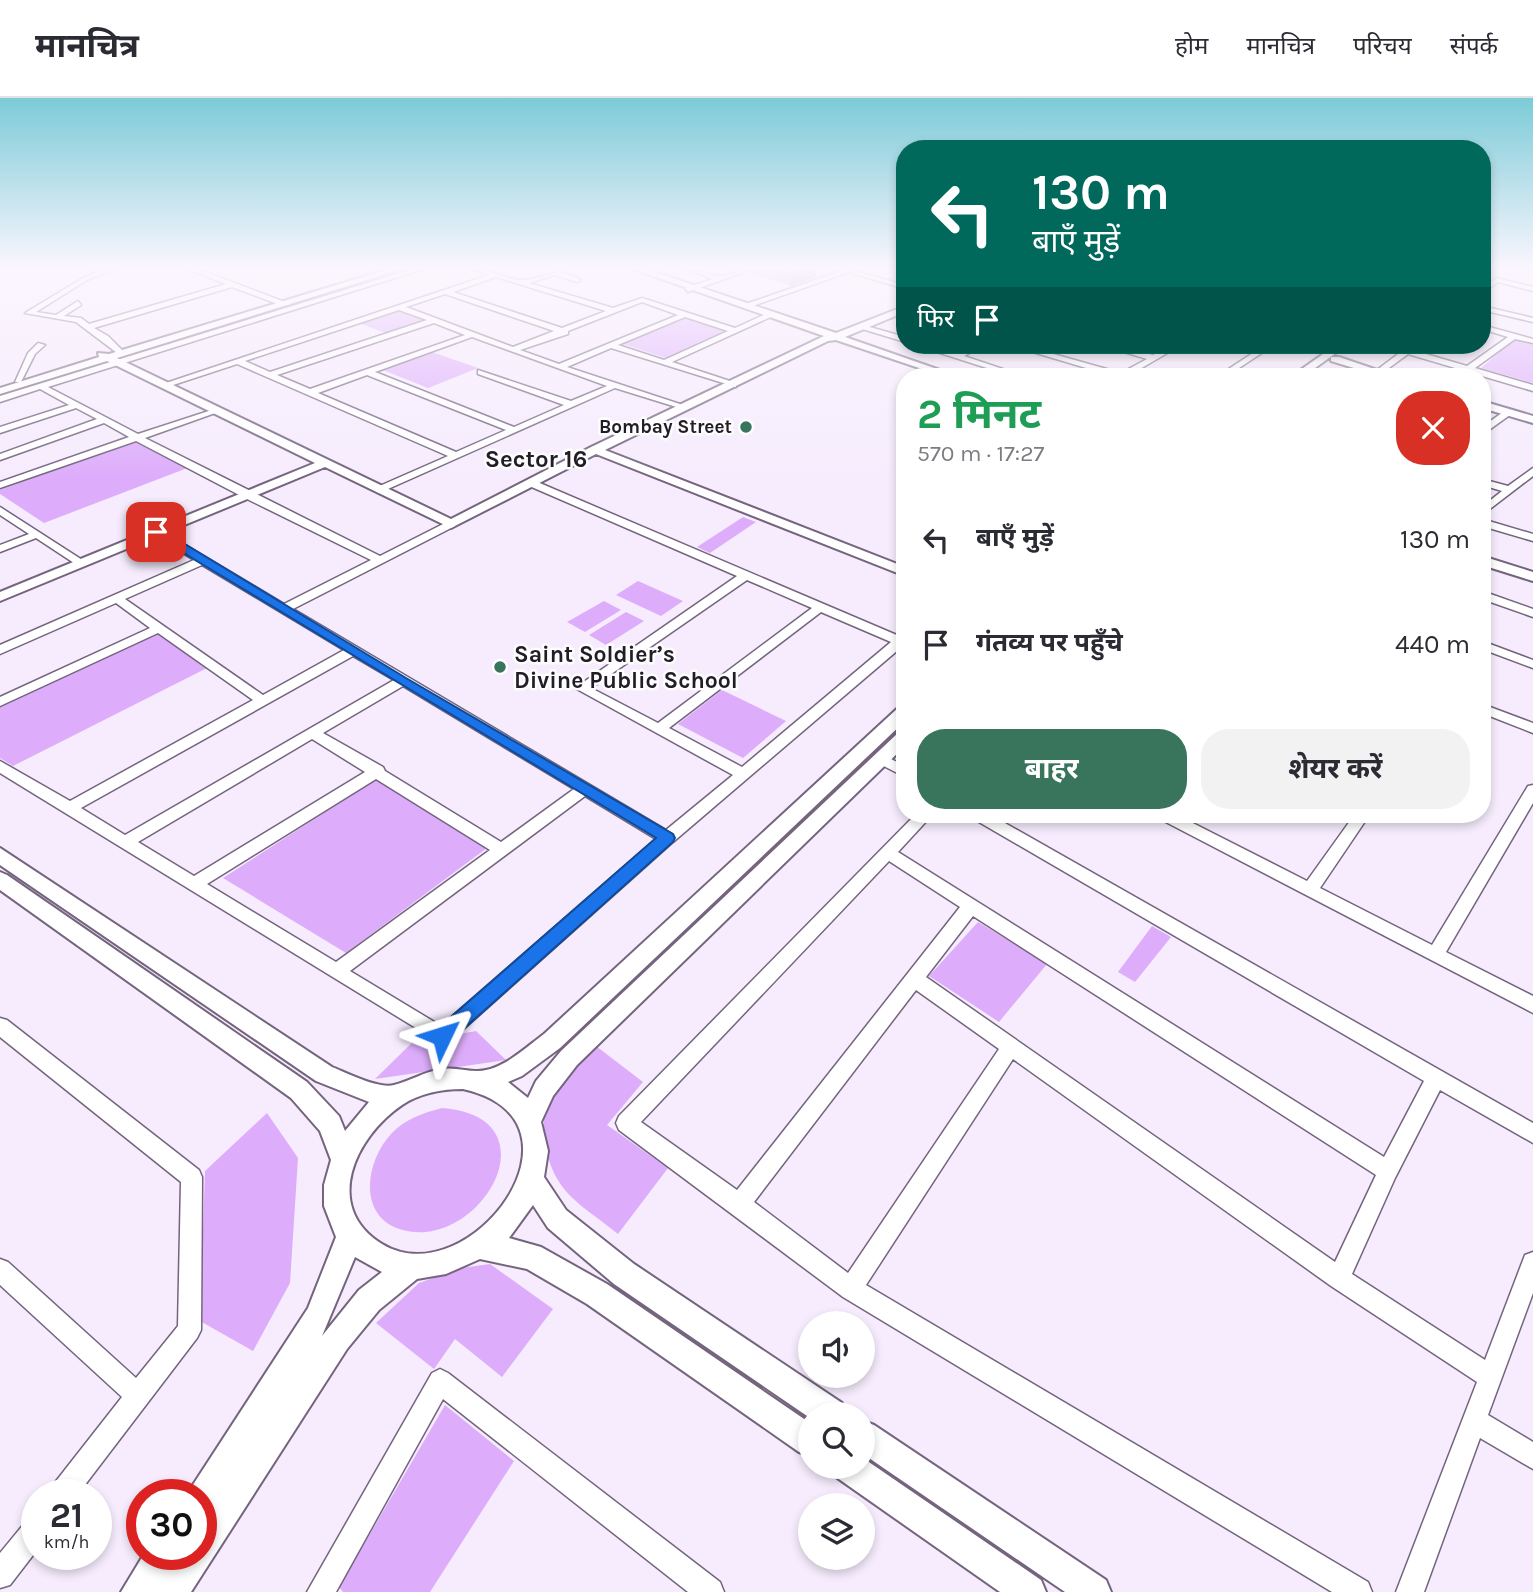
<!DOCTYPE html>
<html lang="hi">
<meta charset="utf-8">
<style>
body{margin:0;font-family:Karla,"Noto Sans Devanagari",sans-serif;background:#f2f2f3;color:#2b2b33;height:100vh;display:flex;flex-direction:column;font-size:26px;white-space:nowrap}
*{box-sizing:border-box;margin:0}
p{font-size:23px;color:#7c7c81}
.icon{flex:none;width:38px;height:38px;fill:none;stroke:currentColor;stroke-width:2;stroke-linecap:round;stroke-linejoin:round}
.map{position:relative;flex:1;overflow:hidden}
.details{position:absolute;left:896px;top:270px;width:595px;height:455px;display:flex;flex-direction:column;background:#fff;border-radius:28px;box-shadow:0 4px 10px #0003}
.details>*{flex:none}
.banner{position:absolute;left:896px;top:42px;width:595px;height:214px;border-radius:28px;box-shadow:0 4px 10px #0003;background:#00695c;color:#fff;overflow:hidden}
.fabs{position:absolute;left:798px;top:1213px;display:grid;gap:14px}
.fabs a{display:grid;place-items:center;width:77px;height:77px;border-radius:50%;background:#fff;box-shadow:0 4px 10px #0003;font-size:35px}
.speed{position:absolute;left:21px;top:1381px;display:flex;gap:14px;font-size:35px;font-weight:700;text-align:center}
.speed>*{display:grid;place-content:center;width:91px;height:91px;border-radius:50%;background:#fff;box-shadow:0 4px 10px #0003;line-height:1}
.speed small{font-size:18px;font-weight:400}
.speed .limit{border:10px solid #d22;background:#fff;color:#111}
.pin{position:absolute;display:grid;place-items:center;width:60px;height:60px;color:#fff;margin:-30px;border-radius:14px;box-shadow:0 4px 10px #0006}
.me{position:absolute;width:77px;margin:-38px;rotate:49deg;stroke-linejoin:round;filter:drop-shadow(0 0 5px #0008)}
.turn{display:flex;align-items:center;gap:24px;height:147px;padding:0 21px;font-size:32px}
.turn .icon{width:91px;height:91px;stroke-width:2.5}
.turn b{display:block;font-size:49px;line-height:60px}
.then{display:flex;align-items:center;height:66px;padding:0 21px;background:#0003;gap:14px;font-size:26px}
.round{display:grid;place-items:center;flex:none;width:74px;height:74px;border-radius:28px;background:#f2f2f3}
.headline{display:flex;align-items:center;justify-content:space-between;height:119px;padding:0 21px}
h1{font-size:42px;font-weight:700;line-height:52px;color:#1e9e55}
.action{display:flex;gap:14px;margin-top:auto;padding:14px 21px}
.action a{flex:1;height:80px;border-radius:28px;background:#39745d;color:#fff;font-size:28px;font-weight:700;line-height:80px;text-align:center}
.action a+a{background:#f2f2f3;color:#2b2b33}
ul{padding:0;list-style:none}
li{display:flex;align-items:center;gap:21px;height:105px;padding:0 21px}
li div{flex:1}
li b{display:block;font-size:26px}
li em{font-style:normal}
header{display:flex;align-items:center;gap:42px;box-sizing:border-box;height:98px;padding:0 35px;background:#fff;border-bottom:2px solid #e1e1e2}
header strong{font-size:33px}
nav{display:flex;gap:38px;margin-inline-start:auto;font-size:24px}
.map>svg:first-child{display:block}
.green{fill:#ddadfb}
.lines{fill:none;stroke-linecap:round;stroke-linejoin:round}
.minor-casing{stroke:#74647e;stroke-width:3}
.tertiary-casing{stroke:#74647e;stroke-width:4}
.minor{fill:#fff;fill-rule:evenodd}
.tertiary{fill:#fff;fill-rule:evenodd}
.wall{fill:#b1a3bb}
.shaded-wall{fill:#908498}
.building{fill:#cebdd9;stroke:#908498;stroke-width:2}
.route{fill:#1a73e8;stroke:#114b97;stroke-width:2}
.poi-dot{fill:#39745d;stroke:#fdfdfd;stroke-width:2.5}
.labels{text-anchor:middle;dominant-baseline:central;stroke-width:5;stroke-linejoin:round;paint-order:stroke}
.far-poi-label{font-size:19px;font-weight:bold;fill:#221c26;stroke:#fdfdfd;text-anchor:end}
.poi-label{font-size:23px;font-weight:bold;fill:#221c26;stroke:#fdfdfd;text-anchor:start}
.far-district-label{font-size:24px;font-weight:bold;fill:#221c26;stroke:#fdfdfd}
</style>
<header>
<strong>मानचित्र</strong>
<nav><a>होम</a><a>मानचित्र</a><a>परिचय</a><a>संपर्क</a></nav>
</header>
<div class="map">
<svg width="1533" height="1494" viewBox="0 0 1533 1494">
<rect width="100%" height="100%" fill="#f6ecfd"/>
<!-- green -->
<path class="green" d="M 400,212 L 428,222 L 388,236 L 359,225 Z
M 686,220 L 727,233 L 666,260 L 623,246 Z
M 1516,239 L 1533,244 L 1533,285 L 1481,270 Z
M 432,254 L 478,270 L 428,290 L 383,272 Z
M 139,342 L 190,369 L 44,425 L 0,396 L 0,392 Z
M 743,419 L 756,424 L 710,455 L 697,449 Z
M 638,483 L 683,503 L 661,518 L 616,497 Z
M 604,503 L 621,512 L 585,534 L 567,524 Z
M 626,514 L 644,523 L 606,547 L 589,537 Z
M 156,535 L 207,570 L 13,668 L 0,660 L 0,608 Z
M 722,592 L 786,623 L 743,660 L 678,626 Z
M 381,678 L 487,750 L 346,855 L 223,780 Z
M 978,824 L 1047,866 L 999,924 L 929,878 Z
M 1152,828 L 1171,839 L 1135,884 L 1118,874 Z
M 476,933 L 506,962 L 375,981 L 423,934 L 438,940 Z
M 596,948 L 643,984 L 607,1027 L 668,1070 L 618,1136 C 580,1105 552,1095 545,1043 C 543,1025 543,1012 553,996 C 564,979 582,963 596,948 Z
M 442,1010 C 558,1019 480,1153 403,1132 C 357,1120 365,1064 391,1036 C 405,1021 423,1015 442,1010 Z
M 267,1015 L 298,1060 L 290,1185 L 253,1253 L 200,1223 L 205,1073 Z
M 490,1166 L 553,1211 L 502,1279 L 455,1241 L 434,1271 L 376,1225 L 419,1185 L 461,1170 Z
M 445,1307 L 514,1363 L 430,1494 L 343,1494 L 339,1489 Z"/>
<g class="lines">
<defs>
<path id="minor" d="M 106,170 L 116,170 L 87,182 L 36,214 L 56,217 L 78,203 L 81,207 L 64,218 L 81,220 L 89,226 L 226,186 L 185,170 L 195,170 L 290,206 L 283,208 L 232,189 L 94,230 L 108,238 L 124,254 L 125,256 L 121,258 L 76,224 L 25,215 L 83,180 Z
M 416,170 L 427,170 L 48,289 L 138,336 L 218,310 L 218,314 L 145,340 L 380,458 L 447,424 L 455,424 L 455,428 L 293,511 L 666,732 L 733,677 L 575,590 L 737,478 L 527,387 L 527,383 L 535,383 L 899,538 L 905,535 L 905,546 L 673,744 L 449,944 L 442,946 L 0,675 L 0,663 L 70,703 L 253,602 L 158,535 L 0,608 L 0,599 L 150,530 L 116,505 L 0,556 L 0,547 L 194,462 L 152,436 L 152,432 L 160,432 L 284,506 L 371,462 L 243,399 L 136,343 L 0,390 L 0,384 L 129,339 L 104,325 L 0,362 L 0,356 L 97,321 L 76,310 L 0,335 L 0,329 L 69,307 L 40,291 L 0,304 L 0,298 ZM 202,467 L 344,552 L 263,597 L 125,501 ZM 747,482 L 812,510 L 658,625 L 591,590 ZM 821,514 L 891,544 L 742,669 L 669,630 ZM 353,558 L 394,582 L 125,737 L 81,710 ZM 403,588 L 574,691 L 501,744 L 385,673 L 383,669 L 323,635 ZM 312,641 L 365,674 L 194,778 L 138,744 ZM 376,681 L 490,752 L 336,864 L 207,786 ZM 585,698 L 656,741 L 441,928 L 350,873 Z
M 470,170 C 488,170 507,183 523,182 C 549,181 552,166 581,182 L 577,184 L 554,177 L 529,185 L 613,210 L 642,200 L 735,230 L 768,215 L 775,217 L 672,264 L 736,285 L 736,289 L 611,250 L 567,269 L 686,308 L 686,312 L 615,290 L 379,395 L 374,392 L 375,390 L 448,358 L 237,266 L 167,289 L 160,287 L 489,177 ZM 496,179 L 606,213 L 562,230 L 453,194 ZM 445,196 L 554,233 L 513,249 L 406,209 ZM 642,204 L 678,217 L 559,266 L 520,252 L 568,236 L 568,233 ZM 399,212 L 427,222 L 270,274 L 245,263 ZM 685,219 L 728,233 L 664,262 L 618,247 ZM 434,225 L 465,237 L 310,291 L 277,277 ZM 472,239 L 607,288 L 571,303 L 478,272 L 478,276 L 564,307 L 514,329 L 375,274 ZM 367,277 L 506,332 L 456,354 L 318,295 Z
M 684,170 C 697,170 711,180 723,178 C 735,176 744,170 756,170 L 688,194 L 685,190 L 713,181 Z
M 847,171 L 905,187 L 905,191 L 849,174 L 747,210 L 740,208 Z
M 1497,180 L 1533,189 L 1533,193 L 1498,184 L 1482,195 L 1482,189 Z
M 1482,208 L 1533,220 L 1533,224 L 1482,212 Z
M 859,226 L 905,239 L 905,244 L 859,230 Z
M 1482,227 L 1533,241 L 1533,245 L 1515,241 L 1475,270 L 1533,287 L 1533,293 L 1408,256 L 1378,278 L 1369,278 L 1410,247 L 1417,248 L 1412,252 L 1467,268 L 1508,239 L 1482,231 Z
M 38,245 L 45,247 L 35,256 L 21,284 L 15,284 L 28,255 Z
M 915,247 L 927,247 L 956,256 L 975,247 L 985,247 L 964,258 L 1024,278 L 1012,278 Z
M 1009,247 L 1021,247 L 1121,275 L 1147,261 L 1101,247 L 1113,247 L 1153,257 L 1172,247 L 1181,247 L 1128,278 L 1113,278 Z
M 1265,247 L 1274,247 L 1227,278 L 1218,278 Z
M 1506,312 L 1514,314 L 1482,337 L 1482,329 Z
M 1533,370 L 1533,378 L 1482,417 L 1482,409 L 1502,393 L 1482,387 L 1482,381 L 1508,388 Z
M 0,409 L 87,465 L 77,467 L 36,440 L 0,454 L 0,447 L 29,436 L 0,417 Z
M 1482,421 L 1533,436 L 1533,443 L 1482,428 Z
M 1482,493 L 1533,511 L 1533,519 L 1482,501 Z
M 1482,543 L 1533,562 L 1533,570 L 1482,551 Z
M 1482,606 L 1533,625 L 1533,635 L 1482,615 Z
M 881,656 L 905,668 L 905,679 L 876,664 L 874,661 L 876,658 Z
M 1533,687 L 1533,705 L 1446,854 L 1533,898 L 1533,915 L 1158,720 L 1155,716 L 1175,716 L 1307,783 L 1355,716 L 1370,716 L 1320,790 L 1432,847 L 1528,688 Z
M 916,716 L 933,716 L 898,754 L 1384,1059 L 1424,983 L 972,720 L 970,716 L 989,716 L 1533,1025 L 1533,1045 L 1440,992 L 1395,1080 L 1352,1176 L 1485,1262 L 1525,1157 L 1533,1154 L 1533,1195 L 1488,1317 L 1533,1344 L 1533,1371 L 1480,1340 L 1424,1494 L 1396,1494 L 1477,1284 L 1331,1188 L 1013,961 L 866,1187 L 1368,1484 L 1372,1494 L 1332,1494 L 843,1199 L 619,1032 L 616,1025 L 619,1018 ZM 889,763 L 960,809 L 737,1092 L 641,1024 ZM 973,818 L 1376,1077 L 1335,1164 L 926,879 ZM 916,892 L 999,951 L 848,1175 L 754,1104 Z
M 0,920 L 7,922 L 199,1072 L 202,1079 L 201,1232 L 197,1240 L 78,1396 L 49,1396 L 53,1387 L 122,1299 L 0,1187 L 0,1161 L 8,1164 L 136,1280 L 178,1228 L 181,1084 L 0,939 Z
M 440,1271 L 448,1275 L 720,1484 L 724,1494 L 688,1494 L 443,1301 L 336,1494 L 307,1494 L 432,1275 Z
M 37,1417 L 37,1452 L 10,1487 L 0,1490 L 0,1455 L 28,1421 Z"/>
<path id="tertiary" d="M 392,170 L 406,170 L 117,260 L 451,421 L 591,349 L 824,238 L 630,170 L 643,170 L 836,235 L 905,208 L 905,214 L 845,239 L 957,278 L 943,278 L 836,242 L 828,243 L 605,352 L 905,469 L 905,478 L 596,356 L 451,430 L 325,369 L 0,503 L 0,494 L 315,365 L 107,263 L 0,296 L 0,290 L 99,259 L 98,255 L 109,256 Z
M 1336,247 L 1347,247 L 1304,278 L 1292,278 Z
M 1331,259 L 1339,259 L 1395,278 L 1380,278 L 1331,263 Z
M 1482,303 L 1533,318 L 1533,325 L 1482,310 Z
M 1482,458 L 1533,474 L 1533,483 L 1482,467 Z
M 905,608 L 905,623 L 560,950 L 522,978 L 508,984 L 528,1000 L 536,983 L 561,953 L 899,634 L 905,632 L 905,648 L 577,967 L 553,998 L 541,1024 L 548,1053 L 544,1079 L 566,1112 L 634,1166 L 842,1305 L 846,1316 L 810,1316 L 810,1320 L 614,1186 L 548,1130 L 533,1107 L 509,1140 L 541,1149 L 607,1186 L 810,1325 L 810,1358 L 799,1354 L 587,1206 L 527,1171 L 480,1161 L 446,1176 L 417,1181 L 379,1212 L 347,1251 L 191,1494 L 121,1494 L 144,1456 L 201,1456 L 201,1420 L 205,1414 L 201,1416 L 201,1396 L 187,1396 L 308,1210 L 336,1139 L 324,1108 L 324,1087 L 331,1062 L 320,1033 L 291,1000 L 0,792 L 0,774 L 7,777 L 307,984 L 339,1018 L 345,1033 L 369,1004 L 316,983 L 0,767 L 0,750 L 332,969 C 347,975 378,991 394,987 C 410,983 424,974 441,971 C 454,969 465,973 478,973 C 502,973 526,949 544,936 L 899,609 ZM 463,991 C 601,1022 470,1199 382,1146 C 322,1109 355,1039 402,1007 C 420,995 442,991 463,991 ZM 355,1159 L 382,1174 L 359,1192 L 322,1238 Z
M 863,1323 L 874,1327 L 1106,1482 L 1111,1494 L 1065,1494 L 863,1356 Z
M 863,1360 L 1041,1482 L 1046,1494 L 1000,1494 L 836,1379 L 832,1368 L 863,1368 Z"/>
</defs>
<!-- minor casing -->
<use href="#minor" class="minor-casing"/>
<!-- tertiary casing -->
<use href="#tertiary" class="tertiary-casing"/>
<!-- minor -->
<use href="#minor" class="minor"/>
<!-- tertiary -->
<use href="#tertiary" class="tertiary"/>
</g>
<!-- wall -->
<path class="wall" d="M 751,170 L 816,170 L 816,179 L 791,188 L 751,175 Z"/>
<!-- shaded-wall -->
<path class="shaded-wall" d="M 810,170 L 816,170 L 816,179 L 791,188 L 791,177 Z"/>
<!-- building -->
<path class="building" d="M 771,170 L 810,170 L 791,177 Z"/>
<!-- sky -->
<linearGradient id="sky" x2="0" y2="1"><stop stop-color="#7ccbd8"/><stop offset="0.45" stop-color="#fbf6fe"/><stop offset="1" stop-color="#fbf6fe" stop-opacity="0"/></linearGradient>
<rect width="1533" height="379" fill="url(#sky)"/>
<!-- route -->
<path class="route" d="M 152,431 L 160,431 L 406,580 L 673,736 L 675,740 L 673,744 L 449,944 L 442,946 L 436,944 L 433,938 L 436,932 L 656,740 L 152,436 Z"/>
<!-- markers -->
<g class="poi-dot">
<circle cx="746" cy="329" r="7"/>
<circle cx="500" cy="569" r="7"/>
</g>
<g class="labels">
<!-- far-poi labels -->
<g class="far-poi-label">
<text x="732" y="329">Bombay Street</text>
</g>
<!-- poi labels -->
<g class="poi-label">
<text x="514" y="556">Saint Soldier’s<tspan x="514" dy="26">Divine Public School</tspan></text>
</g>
<!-- far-district labels -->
<g class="far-district-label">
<text x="536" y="361">Sector 16</text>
</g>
</g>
</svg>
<div class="fabs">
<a><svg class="icon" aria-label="sound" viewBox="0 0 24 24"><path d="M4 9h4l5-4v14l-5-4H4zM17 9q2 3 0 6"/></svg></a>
<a><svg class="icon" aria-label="search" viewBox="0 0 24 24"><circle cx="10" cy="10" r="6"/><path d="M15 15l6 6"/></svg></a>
<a><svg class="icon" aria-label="layers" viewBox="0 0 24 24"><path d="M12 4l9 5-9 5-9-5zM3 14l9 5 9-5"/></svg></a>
</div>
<div class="speed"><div>21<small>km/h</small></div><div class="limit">30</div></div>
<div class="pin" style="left:156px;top:434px;background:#d93025"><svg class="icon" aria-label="arrive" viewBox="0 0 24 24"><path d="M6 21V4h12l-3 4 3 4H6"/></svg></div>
<svg class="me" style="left:442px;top:938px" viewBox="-20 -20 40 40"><path d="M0-17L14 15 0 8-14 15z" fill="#1a73e8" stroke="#fff" stroke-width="4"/></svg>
<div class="banner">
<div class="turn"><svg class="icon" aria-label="left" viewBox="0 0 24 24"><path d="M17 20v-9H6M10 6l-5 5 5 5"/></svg><div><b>130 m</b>बाएँ मुड़ें</div></div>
<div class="then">फिर<svg class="icon" aria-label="arrive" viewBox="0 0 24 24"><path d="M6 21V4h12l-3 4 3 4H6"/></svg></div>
</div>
<section class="details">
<div class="headline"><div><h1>2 मिनट</h1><p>570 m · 17:27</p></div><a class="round" style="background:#d93025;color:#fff"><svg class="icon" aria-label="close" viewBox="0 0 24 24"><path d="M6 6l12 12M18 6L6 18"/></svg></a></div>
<ul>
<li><svg class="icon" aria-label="left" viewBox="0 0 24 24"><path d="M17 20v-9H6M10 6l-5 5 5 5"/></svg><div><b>बाएँ मुड़ें</b></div><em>130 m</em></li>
<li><svg class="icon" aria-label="arrive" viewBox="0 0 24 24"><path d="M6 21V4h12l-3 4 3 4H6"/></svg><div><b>गंतव्य पर पहुँचे</b></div><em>440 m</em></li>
</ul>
<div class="action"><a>बाहर</a><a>शेयर करें</a></div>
</section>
</div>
